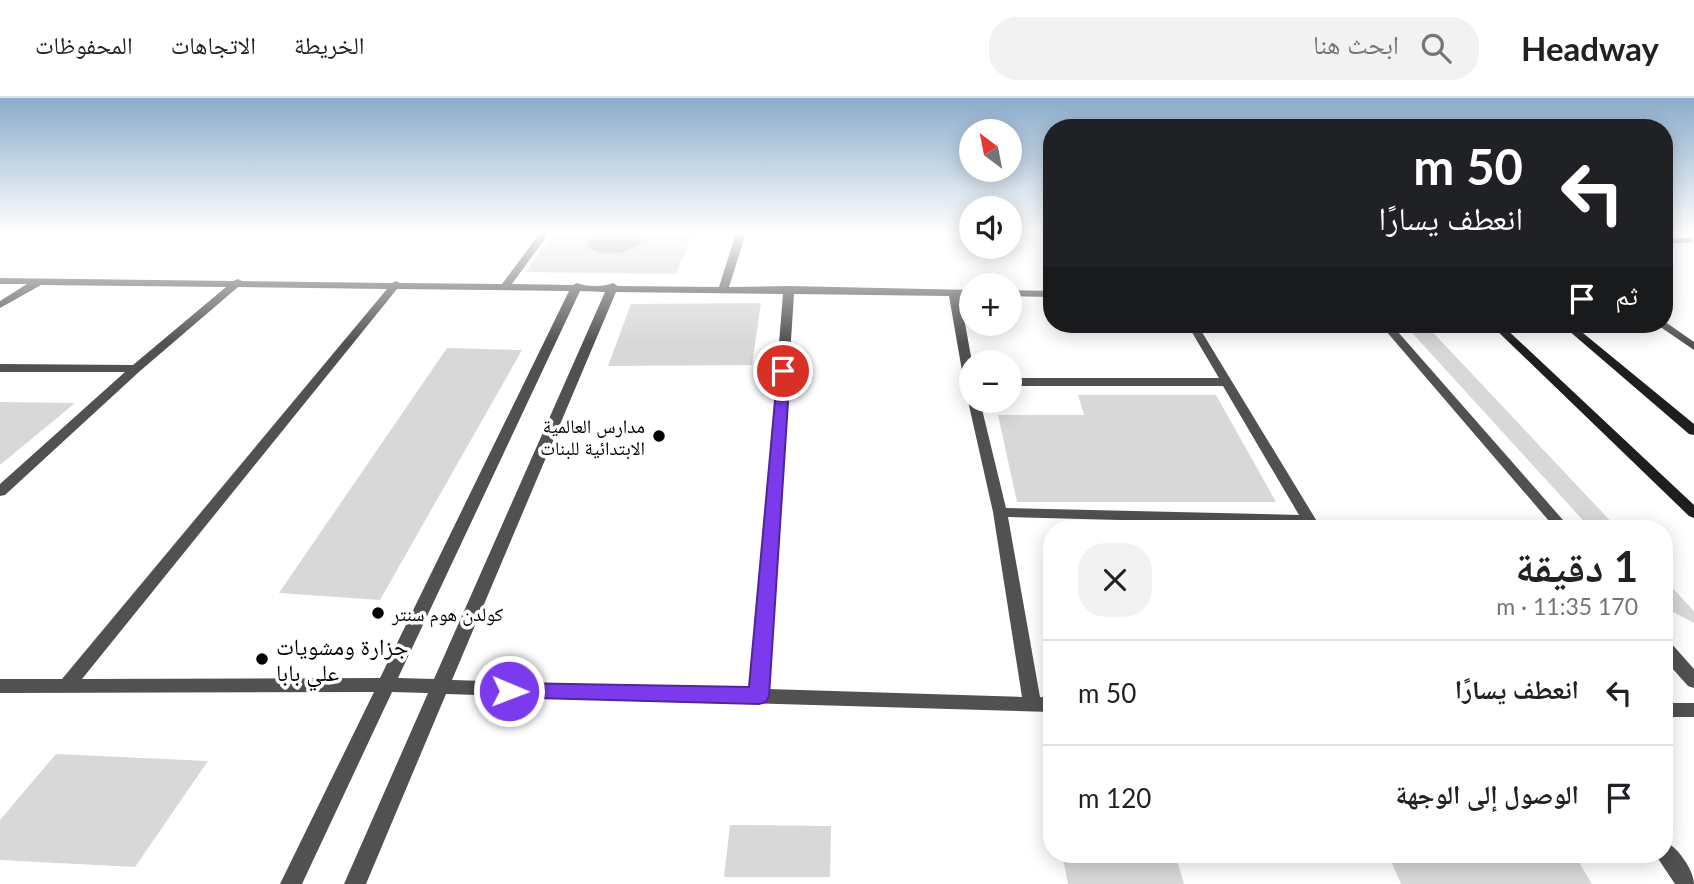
<!DOCTYPE html>
<html lang="ar">
<meta charset="utf-8">
<style>
body{margin:0;font-family:Lato,"Noto Naskh Arabic",sans-serif;background:#f2f2f2;color:#202124;direction:rtl;height:100vh;display:flex;flex-direction:column;font-size:26px;white-space:nowrap}
*{box-sizing:border-box;margin:0}
p{font-size:23px;color:#757577}
.icon{flex:none;width:38px;height:38px;fill:none;stroke:currentColor;stroke-width:2;stroke-linecap:round;stroke-linejoin:round}
.map{position:relative;flex:1;overflow:hidden;direction:ltr}
.side{position:absolute;left:1043px;top:422px;width:630px;height:343px;display:flex;flex-direction:column;background:#fff;border-radius:28px;box-shadow:0 4px 18px #0003;direction:rtl}
.side>*{flex:none}
.banner{position:absolute;left:1043px;top:21px;width:630px;height:214px;border-radius:28px;box-shadow:0 4px 18px #0003;direction:rtl;background:#202124;color:#fff;overflow:hidden}
.needle{width:46px;rotate:328deg}
.buttons{position:absolute;left:959px;top:21px;display:grid;gap:14px}
.buttons a{display:grid;place-items:center;width:63px;height:63px;border-radius:50%;background:#fff;box-shadow:0 4px 18px #0003;font-size:35px}
.pin{position:absolute;display:grid;place-items:center;width:60px;height:60px;color:#fff;margin:-30px;border:4px solid #fff;border-radius:50%;box-shadow:0 2px 7px #0007}
.me{position:absolute;width:77px;margin:-38px;rotate:91deg;stroke-linejoin:round;filter:drop-shadow(0 0 5px #0008)}
.turn{display:flex;align-items:center;gap:24px;height:147px;padding:0 35px;font-size:32px}
.turn .icon{width:91px;height:91px;stroke-width:2.5}
.turn b{display:block;font-size:49px;line-height:60px}
.then{display:flex;align-items:center;height:66px;padding:0 35px;background:#0003;gap:14px;font-size:26px}
.round{display:grid;place-items:center;flex:none;width:74px;height:74px;border-radius:28px;background:#f2f2f2}
.overview{display:flex;align-items:center;justify-content:space-between;height:119px;padding:0 35px}
h1{font-size:42px;font-weight:700;line-height:52px}
ul{padding:0;list-style:none}
li{display:flex;align-items:center;gap:21px;height:105px;padding:0 35px;border-top:2px solid #e0e0e0}
li div{flex:1}
li b{display:block;font-size:26px}
li em{font-style:normal}
header{display:flex;align-items:center;gap:42px;box-sizing:border-box;height:98px;padding:0 35px;background:#fff;border-bottom:2px solid #e0e0e0}
header strong{font-size:33px}
nav{display:flex;gap:38px;margin-inline-start:auto;font-size:24px}
.search{width:490px;height:63px;background:#f2f2f2;display:flex;align-items:center;gap:18px;box-sizing:border-box;padding:0 24px;border-radius:28px;color:#757577;font-size:26px}
.map>svg:first-child{display:block}
.green{fill:#d8d8d8}
.water{fill:#9f9f9f}
.lines{fill:none;stroke-linecap:round;stroke-linejoin:round}
.street{fill:#515151;fill-rule:evenodd}
.secondary{fill:#1e1e1e;fill-rule:evenodd}
.route{fill:#7c3aed;stroke:#51269a;stroke-width:2}
.poi-dot{fill:#000;stroke:#fff;stroke-width:2.5}
.labels{text-anchor:middle;dominant-baseline:central;stroke-width:7;stroke-linejoin:round;paint-order:stroke}
.poi-label{font-size:19px;fill:#000;stroke:#fff;text-anchor:end}
.near-poi-label{font-size:23px;fill:#000;stroke:#fff;text-anchor:start}
</style>
<header>
<strong>Headway</strong>
<div class="search"><svg class="icon" aria-label="search" viewBox="0 0 24 24"><circle cx="10" cy="10" r="6"/><path d="M15 15l6 6"/></svg>ابحث هنا</div>
<nav><a>الخريطة</a><a>الاتجاهات</a><a>المحفوظات</a></nav>
</header>
<div class="map">
<svg width="1694" height="786" viewBox="0 0 1694 786">
<rect width="100%" height="100%" fill="#fff"/>
<!-- green -->
<path class="green" d="M 553,135 L 693,135 L 676,176 L 526,174 Z
M 761,205 L 752,267 L 608,268 L 631,206 Z
M 1404,226 L 1425,226 L 1617,430 L 1590,430 Z
M 447,250 L 522,252 L 380,502 L 279,495 Z
M 1078,297 L 1216,297 L 1276,404 L 1017,404 L 998,317 L 1084,317 Z
M 0,304 L 75,305 L 0,367 Z
M 1664,481 L 1694,513 L 1694,525 L 1664,509 Z
M 56,656 L 208,663 L 135,769 L 0,762 L 0,722 Z
M 730,727 L 831,728 L 830,779 L 724,779 Z
M 1062,756 L 1175,756 L 1184,786 L 1068,786 Z
M 1388,756 L 1574,756 L 1592,786 L 1401,786 Z"/>
<!-- water -->
<path class="water" d="M 599,135 L 638,135 L 643,143 C 629,157 601,160 587,148 L 588,141 Z"/>
<g class="lines">
<!-- street -->
<path class="street" d="M 540,135 L 549,135 L 512,186 L 573,187 L 577,185 C 586,189 604,189 613,185 L 618,188 L 719,189 L 736,135 L 746,135 L 729,189 L 789,188 L 971,192 L 971,198 L 960,198 L 972,264 L 971,294 L 965,290 L 949,198 L 794,196 L 768,591 L 1022,599 L 993,414 L 968,303 L 970,300 L 971,303 L 980,303 L 1006,410 L 1299,417 L 1223,288 L 1010,288 L 1010,280 L 1219,280 L 1187,226 L 1197,226 L 1321,430 L 1307,430 L 1305,427 L 1008,419 L 1040,599 L 1052,600 L 1052,614 L 446,596 L 366,786 L 344,786 L 428,595 L 392,594 L 302,786 L 280,786 L 374,594 L 0,595 L 0,581 L 62,581 L 387,191 L 238,189 L 140,273 L 5,397 L 0,398 L 0,386 L 125,274 L 0,274 L 0,266 L 133,267 L 226,189 L 41,187 L 0,210 L 0,203 L 27,186 L 0,186 L 0,180 L 233,183 L 238,181 L 242,183 L 392,185 L 396,183 L 400,185 L 502,186 ZM 397,191 L 569,193 L 380,580 L 82,581 ZM 580,193 L 605,194 L 434,581 L 398,580 ZM 616,194 L 783,196 L 751,591 L 452,582 Z
M 1664,140 L 1690,140 L 1694,144 L 1664,146 Z
M 1010,192 L 1052,193 L 1052,199 L 1010,198 Z
M 1664,223 L 1694,244 L 1694,252 L 1659,228 L 1658,226 L 1664,226 Z
M 1380,226 L 1391,226 L 1570,430 L 1555,430 Z
M 1664,543 L 1670,544 L 1694,571 L 1694,590 L 1688,588 L 1664,561 Z
M 1664,605 L 1694,605 L 1694,619 L 1664,619 Z
M 1664,743 C 1677,748 1694,772 1694,786 L 1675,786 L 1655,756 L 1664,756 Z"/>
<!-- secondary -->
<path class="secondary" d="M 1490,226 L 1501,226 L 1694,407 L 1694,420 L 1689,418 Z
M 1561,226 L 1572,226 L 1694,326 L 1694,337 L 1689,336 Z"/>
</g>
<!-- sky -->
<linearGradient id="sky" x2="0" y2="1"><stop stop-color="#8baccb"/><stop offset="0.55" stop-color="#fff"/><stop offset="1" stop-color="#fff" stop-opacity="0"/></linearGradient>
<rect width="1694" height="245" fill="url(#sky)"/>
<!-- route -->
<path class="route" d="M 778,270 L 790,273 L 769,598 L 766,604 L 759,606 L 502,599 L 499,593 L 502,587 L 509,585 L 749,589 Z"/>
<!-- markers -->
<g class="poi-dot">
<circle cx="659" cy="338" r="7"/>
<circle cx="378" cy="515" r="7"/>
<circle cx="262" cy="561" r="7"/>
</g>
<g class="labels">
<!-- poi labels -->
<g class="poi-label">
<text x="645" y="327">مدارس العالمية<tspan x="645" dy="22">الابتدائية للبنات</tspan></text>
<text x="392" y="515" text-anchor="start">كولدن هوم سنتر</text>
</g>
<!-- near-poi labels -->
<g class="near-poi-label">
<text x="276" y="548">جزارة ومشويات<tspan x="276" dy="26">علي بابا</tspan></text>
</g>
</g>
</svg>
<div class="buttons">
<a><svg class="needle" viewBox="-14 -14 28 28"><path d="M0-13l5 13h-10z" fill="#e53935"/><path d="M0 13l5-13h-10z" fill="#757577"/></svg></a>
<a><svg class="icon" aria-label="sound" viewBox="0 0 24 24"><path d="M4 9h4l5-4v14l-5-4H4zM17 9q2 3 0 6"/></svg></a>
<a>+</a>
<a>−</a>
</div>
<div class="pin" style="left:783px;top:273px;background:#d93025"><svg class="icon" aria-label="arrive" viewBox="0 0 24 24"><path d="M6 21V4h12l-3 4 3 4H6"/></svg></div>
<svg class="me" style="left:509px;top:593px" viewBox="-20 -20 40 40"><circle r="17" fill="#7c3aed" stroke="#fff" stroke-width="3"/><path d="M0-11L8 9 0 5-8 9z" fill="#fff"/></svg>
<div class="banner">
<div class="turn"><svg class="icon" aria-label="left" viewBox="0 0 24 24"><path d="M17 20v-9H6M10 6l-5 5 5 5"/></svg><div><b>50 m</b>انعطف يسارًا</div></div>
<div class="then">ثم<svg class="icon" aria-label="arrive" viewBox="0 0 24 24"><path d="M6 21V4h12l-3 4 3 4H6"/></svg></div>
</div>
<section class="side">
<div class="overview"><div><h1>1 دقيقة</h1><p>170 m · 11:35</p></div><a class="round"><svg class="icon" aria-label="close" viewBox="0 0 24 24"><path d="M6 6l12 12M18 6L6 18"/></svg></a></div>
<ul>
<li><svg class="icon" aria-label="left" viewBox="0 0 24 24"><path d="M17 20v-9H6M10 6l-5 5 5 5"/></svg><div><b>انعطف يسارًا</b></div><em>50 m</em></li>
<li><svg class="icon" aria-label="arrive" viewBox="0 0 24 24"><path d="M6 21V4h12l-3 4 3 4H6"/></svg><div><b>الوصول إلى الوجهة</b></div><em>120 m</em></li>
</ul>
</section>
</div>
